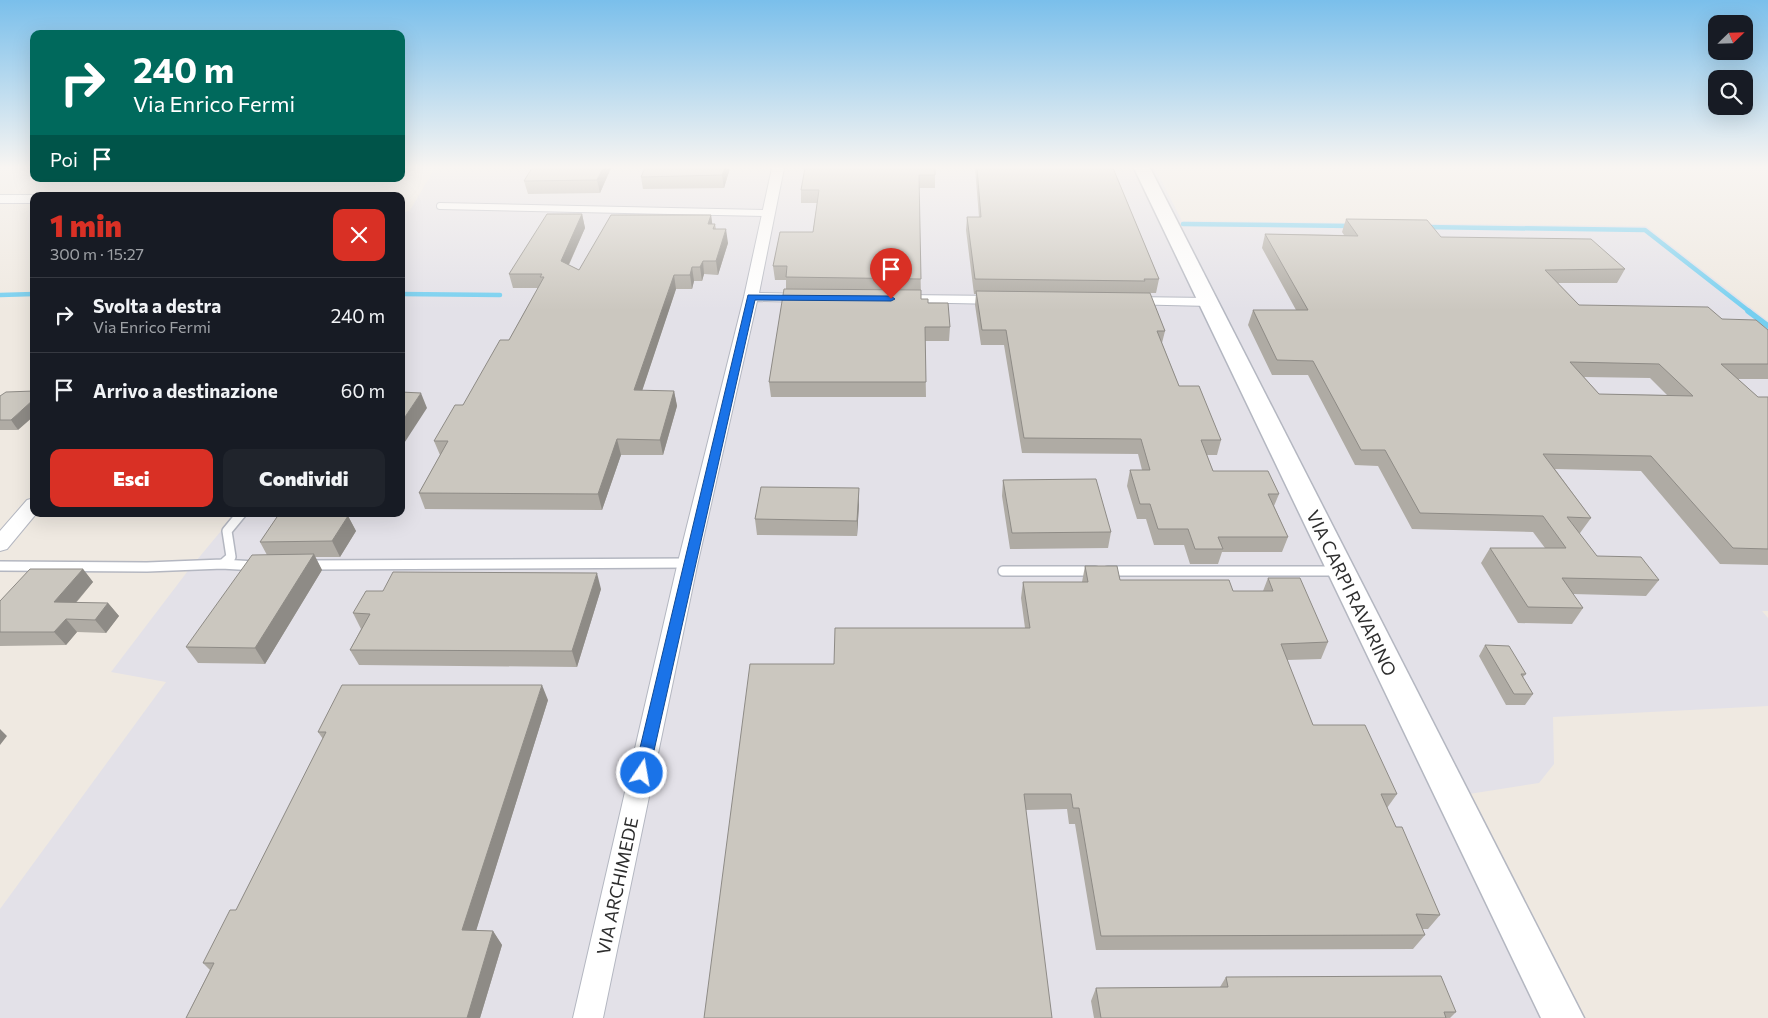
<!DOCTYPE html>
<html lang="it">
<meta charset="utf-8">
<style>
body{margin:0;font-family:Commissioner,sans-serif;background:#20242c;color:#f1f3f6;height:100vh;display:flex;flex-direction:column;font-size:19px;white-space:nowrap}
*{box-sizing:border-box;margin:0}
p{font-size:16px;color:#9ea1a6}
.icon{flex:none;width:28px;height:28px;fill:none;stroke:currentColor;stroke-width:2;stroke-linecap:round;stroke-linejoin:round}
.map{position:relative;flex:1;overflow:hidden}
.panel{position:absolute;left:30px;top:192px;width:375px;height:325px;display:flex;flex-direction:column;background:#171b24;border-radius:10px;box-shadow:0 5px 20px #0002}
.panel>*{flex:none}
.banner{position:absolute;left:30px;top:30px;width:375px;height:152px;border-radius:10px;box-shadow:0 5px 20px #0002;background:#00695c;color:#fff;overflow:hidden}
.needle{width:32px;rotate:67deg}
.controls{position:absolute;left:1708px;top:15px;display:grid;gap:10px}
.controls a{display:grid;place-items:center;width:45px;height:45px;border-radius:10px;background:#171b24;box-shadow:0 5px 20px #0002;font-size:25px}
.pin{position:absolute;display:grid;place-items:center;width:42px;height:42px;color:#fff;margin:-51px -21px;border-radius:50% 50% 50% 0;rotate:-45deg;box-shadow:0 0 5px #0007}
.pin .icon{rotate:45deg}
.me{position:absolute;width:55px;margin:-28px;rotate:12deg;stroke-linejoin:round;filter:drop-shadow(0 0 4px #0008)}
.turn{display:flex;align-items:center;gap:18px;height:105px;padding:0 20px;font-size:22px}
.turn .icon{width:65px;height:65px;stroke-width:2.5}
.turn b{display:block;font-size:35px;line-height:42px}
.then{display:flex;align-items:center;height:48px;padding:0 20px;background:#0003;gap:10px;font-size:19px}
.round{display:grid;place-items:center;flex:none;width:52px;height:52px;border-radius:10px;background:#20242c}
.overview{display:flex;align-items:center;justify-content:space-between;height:85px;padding:0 20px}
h1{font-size:30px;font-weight:800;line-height:38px;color:#d93025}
.primary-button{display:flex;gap:10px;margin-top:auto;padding:10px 20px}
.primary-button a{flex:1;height:58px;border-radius:10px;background:#d93025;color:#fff;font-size:20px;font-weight:800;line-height:58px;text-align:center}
.primary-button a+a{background:#20242c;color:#f1f3f6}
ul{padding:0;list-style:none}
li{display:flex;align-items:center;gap:15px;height:75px;padding:0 20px;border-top:1px solid #363941}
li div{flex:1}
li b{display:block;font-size:19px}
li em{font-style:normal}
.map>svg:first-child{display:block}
.industrial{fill:#e3e1e8}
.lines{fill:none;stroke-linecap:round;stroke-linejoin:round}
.stream-far1{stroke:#75cff0;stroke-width:4.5}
.stream{stroke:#75cff0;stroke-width:5.5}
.lane-far1-casing{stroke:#b4b7c1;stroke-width:8}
.lane-casing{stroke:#b4b7c1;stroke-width:12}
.street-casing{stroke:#b4b7c1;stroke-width:2}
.secondary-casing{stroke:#b4b7c1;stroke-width:3}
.lane-far1{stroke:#fff;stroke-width:6}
.lane{stroke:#fff;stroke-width:9}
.street{fill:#fff;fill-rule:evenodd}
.secondary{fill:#fff;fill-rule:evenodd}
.wall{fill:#afaba4;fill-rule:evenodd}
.shaded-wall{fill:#8e8b86}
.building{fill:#cbc7bf;stroke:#8e8b86;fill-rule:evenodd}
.route{fill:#1a73e8;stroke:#114b97}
.labels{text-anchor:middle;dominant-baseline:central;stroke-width:4;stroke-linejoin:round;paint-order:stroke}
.street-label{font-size:18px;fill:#2e2e2e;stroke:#fff}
</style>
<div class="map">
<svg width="1768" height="1018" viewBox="0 0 1768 1018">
<rect width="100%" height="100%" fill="#efe9e1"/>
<!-- industrial -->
<path class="industrial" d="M 435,168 L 1155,168 L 1182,221 L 1646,226 L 1768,321 L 1768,611 L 1762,611 L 1768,618 L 1768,706 L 1553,717 L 1554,764 L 1539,783 L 1469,794 L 1585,1018 L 0,1018 L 0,909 L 166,682 L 111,672 L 187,572 L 235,514 L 401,514 L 401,235 L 405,231 L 401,228 L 401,214 L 410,210 Z"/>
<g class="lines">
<!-- stream-far1 -->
<path class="stream-far1" d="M 1183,224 L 1352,226
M 1424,227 L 1645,230 L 1750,312
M 401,294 L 500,295
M 0,295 L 34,294"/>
<!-- stream -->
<path class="stream" d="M 1748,311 L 1768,326"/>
<defs>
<path id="lane-far1" d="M 440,206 L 767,213"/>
<path id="lane" d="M 221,564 L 256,566
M 309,565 L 688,563
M 0,566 L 147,567 L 223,564 L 231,557 L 227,531 L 241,514
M 1003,571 L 1095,571
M 1108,571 L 1337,571"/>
<path id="street" d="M 772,168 L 784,168 L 759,293 L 809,294 L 816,298 L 809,302 L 757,301 L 697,566 L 603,1018 L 573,1018 L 677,566 L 744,297 Z
M 0,195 L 34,195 L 38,196 L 34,196 L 34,203 L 0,203 Z
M 904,295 L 1001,296 L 1008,300 L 1001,304 L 899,302 L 897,299 L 899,296 Z
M 1129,297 L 1210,298 L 1217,302 L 1210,306 L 1124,304 L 1122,301 Z
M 34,498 L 34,514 L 36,514 L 7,549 L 0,551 L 0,531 L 27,500 Z"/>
<path id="secondary" d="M 1134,168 L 1150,168 L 1584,1018 L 1541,1018 Z"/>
</defs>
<!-- lane-far1 casing -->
<use href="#lane-far1" class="lane-far1-casing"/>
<!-- lane casing -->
<use href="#lane" class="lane-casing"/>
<!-- street casing -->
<use href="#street" class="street-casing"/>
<!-- secondary casing -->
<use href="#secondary" class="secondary-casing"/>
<!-- lane-far1 -->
<use href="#lane-far1" class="lane-far1"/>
<!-- lane -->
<use href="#lane" class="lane"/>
<!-- street -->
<use href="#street" class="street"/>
<!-- secondary -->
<use href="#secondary" class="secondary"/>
</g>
<!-- wall -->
<path class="wall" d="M 611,168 L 600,193 L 528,194 L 524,181 Z
M 645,168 L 730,168 L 724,188 L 643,189 L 641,177 Z
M 805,168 L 935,175 L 935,188 L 919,188 L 921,299 L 928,303 L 950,327 L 949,341 L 925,341 L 926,397 L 771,397 L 769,382 L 786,289 L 786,280 L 775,280 L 773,266 L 813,232 L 817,203 L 801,203 L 801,190 Z
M 975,168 L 1113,168 L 1159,279 L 1156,293 L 1143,293 L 1165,331 L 1162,343 L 1179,386 L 1221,440 L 1217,455 L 1207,455 L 1213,471 L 1279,494 L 1274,506 L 1288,537 L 1282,552 L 1222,552 L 1218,564 L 1190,564 L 1184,545 L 1154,545 L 1146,519 L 1137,519 L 1127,486 L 1130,470 L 1142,470 L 1138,454 L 1022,453 L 1004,345 L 981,345 L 975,305 L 976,294 L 974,294 L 966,230 L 967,217 L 979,217 Z
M 582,214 L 585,228 L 569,265 L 579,270 L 711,215 L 712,224 L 715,224 L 716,229 L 728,243 L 718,275 L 704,274 L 702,281 L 694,281 L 692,289 L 676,289 L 642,391 L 674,391 L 677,406 L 663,455 L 621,455 L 602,510 L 425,509 L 419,493 L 440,455 L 434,441 L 463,405 L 509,340 L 538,288 L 513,288 L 509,274 Z
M 1346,219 L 1441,237 L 1625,269 L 1617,283 L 1558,283 L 1579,305 L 1722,319 L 1768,330 L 1768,379 L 1738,379 L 1758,397 L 1768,397 L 1768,565 L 1720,564 L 1641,471 L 1555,469 L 1591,518 L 1580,533 L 1579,533 L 1597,556 L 1659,580 L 1646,596 L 1573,594 L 1583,608 L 1572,624 L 1518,623 L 1481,563 L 1490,548 L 1545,548 L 1533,532 L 1412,529 L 1378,466 L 1355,465 L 1308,375 L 1272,375 L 1248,325 L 1253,310 L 1296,310 L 1262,248 L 1265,234 L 1344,235 L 1342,232 ZM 1584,377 L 1650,378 L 1667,395 L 1599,394 Z
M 0,396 L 18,430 L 0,430 Z
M 1003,480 L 1111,532 L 1108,548 L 1010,549 L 1002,496 Z
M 859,504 L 857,536 L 757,535 L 755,519 Z
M 279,514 L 340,514 L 338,516 L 348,516 L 356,531 L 340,557 L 315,557 L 322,570 L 265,664 L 198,663 L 186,647 L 267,555 L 260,542 Z
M 1085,566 L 1120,580 L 1233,591 L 1263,591 L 1268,578 L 1328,642 L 1321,659 L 1287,660 L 1313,725 L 1397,794 L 1387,808 L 1396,827 L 1440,915 L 1428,929 L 1422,929 L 1425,935 L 1413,949 L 1096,950 L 1075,824 L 1069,824 L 1067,809 L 1026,810 L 834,664 L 1025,628 L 1021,598 L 1023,582 L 1082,582 Z
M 83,569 L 93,582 L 76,603 L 108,603 L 119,616 L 106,633 L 77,632 L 66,645 L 0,646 L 0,601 Z
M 601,589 L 577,667 L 359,665 L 350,650 L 361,629 L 353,613 L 383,591 Z
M 1485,645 L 1526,674 L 1523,677 L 1533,694 L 1525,705 L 1506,705 L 1479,656 Z
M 548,700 L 476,930 L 493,931 L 502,945 L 480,1018 L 186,1018 L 210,970 L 203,963 L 236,910 L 323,739 L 318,732 Z
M 1226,977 L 1456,1012 L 1450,1018 L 1094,1018 L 1091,1001 L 1096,988 L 1220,987 Z"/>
<!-- shaded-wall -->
<path class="shaded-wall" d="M 603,168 L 611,168 L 600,193 L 597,180 Z
M 725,168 L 730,168 L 724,188 L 722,175 Z
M 582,214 L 585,228 L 564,275 L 561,261 Z
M 711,215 L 713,229 L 708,224 Z
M 726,229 L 728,243 L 718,275 L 716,261 Z
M 703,261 L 704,274 L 702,281 L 700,267 Z
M 692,267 L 694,281 L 692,289 L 690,275 Z
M 674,275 L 676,289 L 637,406 L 634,390 Z
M 674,391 L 677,406 L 663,455 L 660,440 Z
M 421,393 L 427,408 L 401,448 L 401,423 Z
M 34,399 L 34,416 L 18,430 L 11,420 Z
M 617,439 L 621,455 L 602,510 L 598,494 Z
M 859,488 L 859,504 L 857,536 L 857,521 Z
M 321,514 L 340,514 L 328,531 L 320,516 Z
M 348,516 L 356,531 L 340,557 L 332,541 Z
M 314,554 L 322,570 L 265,664 L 255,648 Z
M 83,569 L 93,582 L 65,615 L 54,602 Z
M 597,573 L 601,589 L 577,667 L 572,651 Z
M 108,603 L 119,616 L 106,633 L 95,620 Z
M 66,619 L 77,632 L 66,645 L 54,632 Z
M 542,685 L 548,700 L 472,944 L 462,930 Z
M 0,729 L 7,736 L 0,745 Z
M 493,931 L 502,945 L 480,1018 L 467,1018 Z"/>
<!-- building -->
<path class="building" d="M 532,168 L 603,168 L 597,180 L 524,181 Z
M 645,168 L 725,168 L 722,175 L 641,177 Z
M 805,168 L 935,168 L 935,175 L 919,175 L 921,279 L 786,277 L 787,266 L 773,266 L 780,232 L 813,232 L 819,190 L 801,190 Z
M 977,168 L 1113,168 L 1159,279 L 1144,279 L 1145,281 L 975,279 L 967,217 L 981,217 Z
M 547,214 L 582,214 L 561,261 L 579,270 L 611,215 L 711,215 L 708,224 L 715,224 L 713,229 L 726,229 L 716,261 L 703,261 L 700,267 L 692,267 L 690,275 L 674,275 L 634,390 L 674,391 L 660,440 L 617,439 L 598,494 L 419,493 L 448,441 L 434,441 L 455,405 L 463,405 L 500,340 L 509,340 L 544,277 L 540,277 L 542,274 L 509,274 Z
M 1346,219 L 1427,220 L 1441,237 L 1591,239 L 1625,269 L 1545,270 L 1579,305 L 1708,307 L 1722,319 L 1756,320 L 1768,330 L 1768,364 L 1721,364 L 1758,397 L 1768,397 L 1768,549 L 1733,548 L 1651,456 L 1543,454 L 1591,518 L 1567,517 L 1597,556 L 1641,557 L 1659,580 L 1562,578 L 1583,608 L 1528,607 L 1490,548 L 1566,548 L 1543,516 L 1420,513 L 1385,450 L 1361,450 L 1313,361 L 1277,360 L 1253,310 L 1308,310 L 1265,234 L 1358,236 ZM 1570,362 L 1659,364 L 1693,396 L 1599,394 Z
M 784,289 L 921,290 L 921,299 L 928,299 L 928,303 L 948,303 L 950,327 L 925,327 L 926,382 L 769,382 Z
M 976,291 L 1150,293 L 1165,331 L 1157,331 L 1179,386 L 1199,386 L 1221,440 L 1201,440 L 1213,471 L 1268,471 L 1279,494 L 1268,494 L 1288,537 L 1218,537 L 1223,549 L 1195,549 L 1188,529 L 1158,529 L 1150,504 L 1140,504 L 1130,470 L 1150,470 L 1141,439 L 1024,438 L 1006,330 L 982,330 Z
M 34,391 L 34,399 L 11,420 L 0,420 L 0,396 L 6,392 Z
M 401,392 L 421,393 L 401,423 Z
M 1096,479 L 1111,532 L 1012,533 L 1003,480 Z
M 761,487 L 859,488 L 857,521 L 755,519 Z
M 279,514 L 321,514 L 320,516 L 348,516 L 332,541 L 260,542 Z
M 314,554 L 255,648 L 186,647 L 252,555 Z
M 1085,566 L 1117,566 L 1120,580 L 1229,580 L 1233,591 L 1273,591 L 1268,578 L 1300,578 L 1328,642 L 1281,644 L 1313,725 L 1365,725 L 1397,794 L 1381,794 L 1396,827 L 1402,827 L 1440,915 L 1416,914 L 1425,935 L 1101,936 L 1079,808 L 1073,808 L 1071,794 L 1024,794 L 1052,1018 L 704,1018 L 750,664 L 834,664 L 835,628 L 1030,628 L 1023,582 L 1088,582 Z
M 30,569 L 83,569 L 54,602 L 108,603 L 95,620 L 66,619 L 54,632 L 0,632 L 0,601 Z
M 393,572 L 597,573 L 572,651 L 350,650 L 370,614 L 353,613 L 366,591 L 383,591 Z
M 1485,645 L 1509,646 L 1526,674 L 1521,674 L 1533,694 L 1514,694 Z
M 342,685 L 542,685 L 462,930 L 493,931 L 467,1018 L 186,1018 L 214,963 L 203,963 L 230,910 L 236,910 L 326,732 L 318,732 Z
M 1441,976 L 1456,1012 L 1444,1012 L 1446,1018 L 1101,1018 L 1096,988 L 1228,987 L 1226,977 Z"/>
<!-- sky -->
<linearGradient id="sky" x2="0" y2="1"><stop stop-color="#7abfeb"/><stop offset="0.54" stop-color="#f8f5f2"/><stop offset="1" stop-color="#f8f5f2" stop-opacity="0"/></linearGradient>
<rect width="1768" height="310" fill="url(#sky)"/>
<!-- route -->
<path class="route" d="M 748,295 L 891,296 L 895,299 L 891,301 L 755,300 L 649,773 L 647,778 L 642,780 L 637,778 L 634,773 Z"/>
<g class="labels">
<!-- street labels -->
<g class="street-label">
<text transform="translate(1352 593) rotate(64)">VIA CARPI RAVARINO</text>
<text transform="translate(617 886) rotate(-78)">VIA ARCHIMEDE</text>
</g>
</g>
</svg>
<div class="controls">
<a><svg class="needle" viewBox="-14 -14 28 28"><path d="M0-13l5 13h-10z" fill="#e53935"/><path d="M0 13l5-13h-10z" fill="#9ea1a6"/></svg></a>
<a><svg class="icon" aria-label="search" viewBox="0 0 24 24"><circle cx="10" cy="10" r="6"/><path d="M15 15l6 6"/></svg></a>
</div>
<div class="pin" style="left:891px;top:299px;background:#d93025"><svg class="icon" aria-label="arrive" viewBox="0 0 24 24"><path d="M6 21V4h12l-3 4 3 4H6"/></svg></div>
<svg class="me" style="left:642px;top:773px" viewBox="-20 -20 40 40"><circle r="17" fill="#1a73e8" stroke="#fff" stroke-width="3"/><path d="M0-11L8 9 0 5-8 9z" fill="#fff"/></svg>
<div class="banner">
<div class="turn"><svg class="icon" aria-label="right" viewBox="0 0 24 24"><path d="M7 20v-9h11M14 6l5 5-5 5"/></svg><div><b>240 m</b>Via Enrico Fermi</div></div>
<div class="then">Poi<svg class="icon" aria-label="arrive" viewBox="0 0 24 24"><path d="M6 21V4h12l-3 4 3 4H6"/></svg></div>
</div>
<section class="panel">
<div class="overview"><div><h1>1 min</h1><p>300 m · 15:27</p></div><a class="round" style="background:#d93025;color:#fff"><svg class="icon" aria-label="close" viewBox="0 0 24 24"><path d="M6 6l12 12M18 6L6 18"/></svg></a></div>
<ul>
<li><svg class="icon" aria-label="right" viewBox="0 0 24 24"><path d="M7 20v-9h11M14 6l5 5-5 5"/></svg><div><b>Svolta a destra</b><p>Via Enrico Fermi</p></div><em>240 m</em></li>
<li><svg class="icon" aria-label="arrive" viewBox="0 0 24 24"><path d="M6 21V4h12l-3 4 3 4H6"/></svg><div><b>Arrivo a destinazione</b></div><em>60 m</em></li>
</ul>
<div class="primary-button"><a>Esci</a><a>Condividi</a></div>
</section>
</div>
